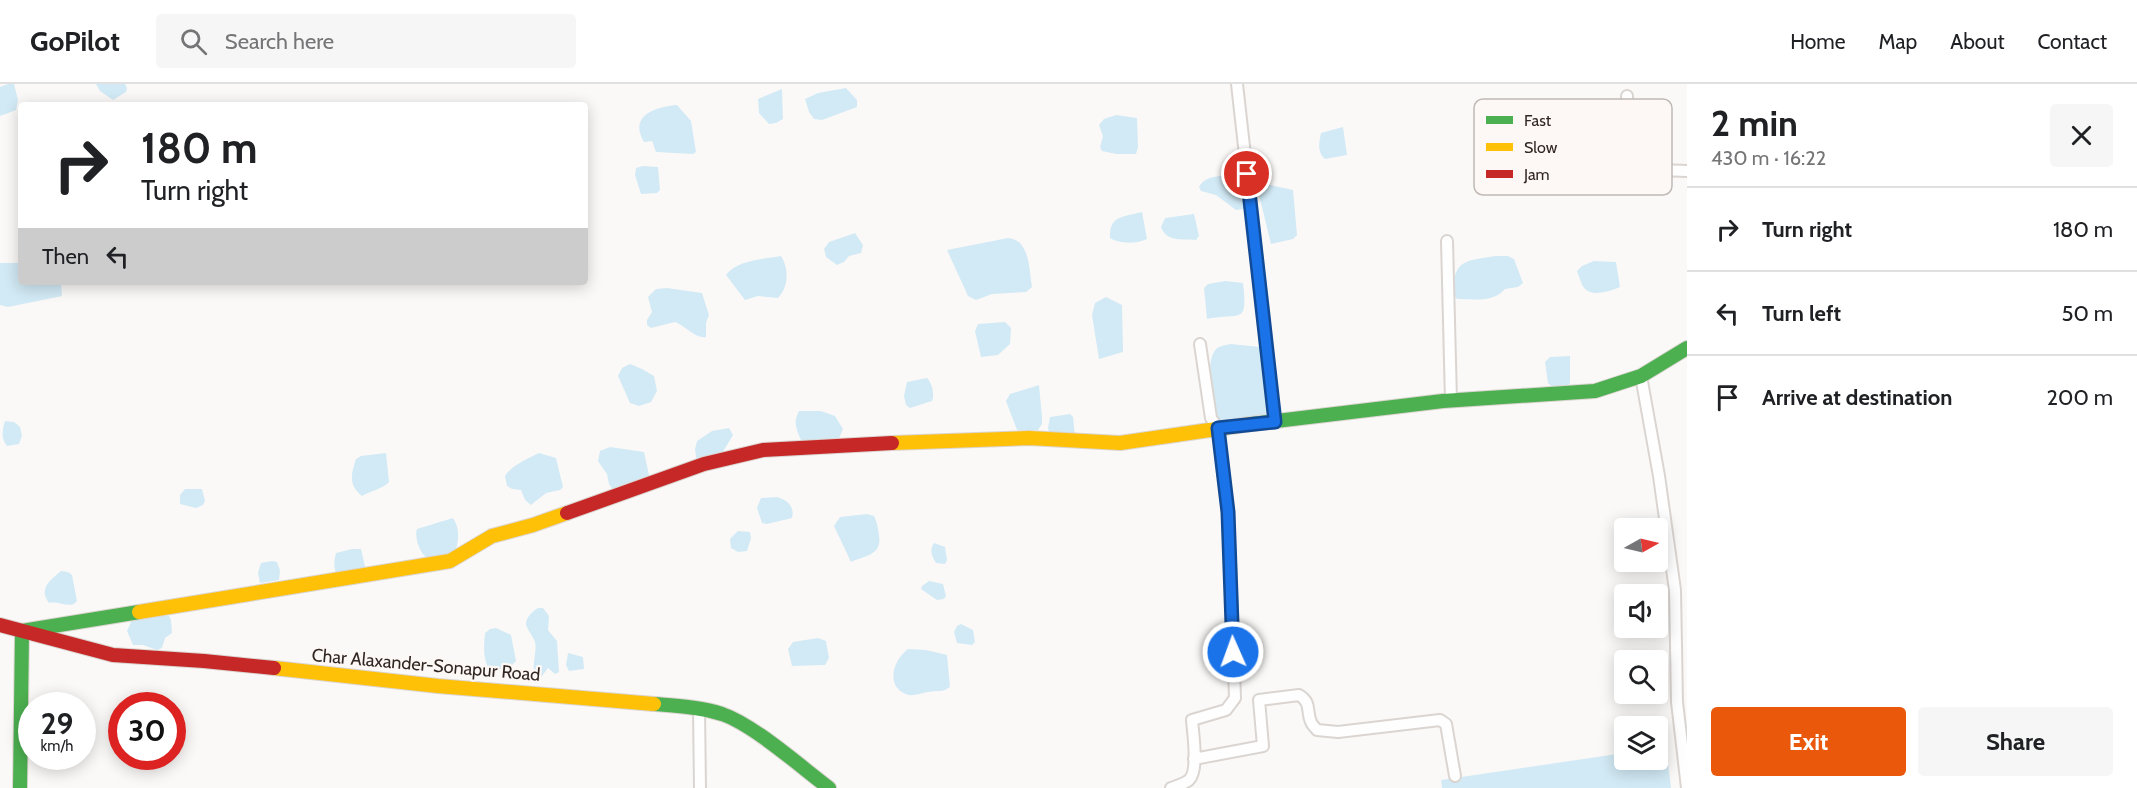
<!DOCTYPE html>
<meta charset="utf-8">
<style>
body{margin:0;font-family:Cabin,sans-serif;background:#f6f6f6;color:#202124;height:100vh;display:flex;flex-direction:column;font-size:22px;white-space:nowrap}
*{box-sizing:border-box;margin:0}
p{font-size:20px;color:#757577}
.icon{flex:none;width:33px;height:33px;fill:none;stroke:currentColor;stroke-width:2;stroke-linecap:round;stroke-linejoin:round}
.map{position:relative;flex:1;overflow:hidden}
.side{display:flex;flex-direction:column;background:#fff;width:450px}
.side>*{flex:none}
.hud{position:absolute;left:18px;top:18px;width:570px;height:183px;border-radius:6px;box-shadow:0 3px 15px #0003;background:#fff;color:#202124;overflow:hidden}
.needle{width:39px;rotate:82deg}
.controls{position:absolute;left:1614px;top:434px;display:grid;gap:12px}
.controls a{display:grid;place-items:center;width:54px;height:54px;border-radius:6px;background:#fff;box-shadow:0 3px 15px #0003;font-size:30px}
.speed{position:absolute;left:18px;top:608px;display:flex;gap:12px;font-size:30px;font-weight:700;text-align:center}
.speed>*{display:grid;place-content:center;width:78px;height:78px;border-radius:50%;background:#fff;box-shadow:0 3px 15px #0003;line-height:1}
.speed small{font-size:15px;font-weight:400}
.speed .limit{border:9px solid #d22;background:#fff;color:#111}
.pin{position:absolute;display:grid;place-items:center;width:51px;height:51px;color:#fff;margin:-26px;border:3px solid #fff;border-radius:50%;box-shadow:0 2px 6px #0007}
.me{position:absolute;width:66px;margin:-33px;rotate:358deg;stroke-linejoin:round;filter:drop-shadow(0 0 4px #0008)}
.turn{display:flex;align-items:center;gap:21px;height:126px;padding:0 24px;font-size:27px}
.turn .icon{width:78px;height:78px;stroke-width:2.5}
.turn b{display:block;font-size:42px;line-height:51px}
.then{display:flex;align-items:center;height:57px;padding:0 24px;background:#0003;gap:12px;font-size:22px}
.round{display:grid;place-items:center;flex:none;width:63px;height:63px;border-radius:6px;background:#f6f6f6}
.headline{display:flex;align-items:center;justify-content:space-between;height:102px;padding:0 24px}
h1{font-size:36px;font-weight:700;line-height:45px}
.action{display:flex;gap:12px;margin-top:auto;padding:12px 24px}
.action a{flex:1;height:69px;border-radius:6px;background:#ea580c;color:#fff;font-size:24px;font-weight:700;line-height:69px;text-align:center}
.action a+a{background:#f6f6f6;color:#202124}
ul{padding:0;list-style:none}
li{display:flex;align-items:center;gap:18px;height:84px;padding:0 24px;border-top:2px solid #e0e0e0}
li div{flex:1}
li b{display:block;font-size:22px}
li em{font-style:normal}
header{display:flex;align-items:center;gap:36px;box-sizing:border-box;height:84px;padding:0 30px;background:#fff;border-bottom:2px solid #e0e0e0}
header strong{font-size:28px}
nav{display:flex;gap:33px;margin-inline-start:auto;font-size:21px}
.search{width:420px;height:54px;background:#f6f6f6;display:flex;align-items:center;gap:15px;box-sizing:border-box;padding:0 21px;border-radius:6px;color:#757577;font-size:22px}
main{display:flex;flex:1;min-height:0}
.map>svg:first-child{display:block}
.water{fill:#d2eaf5}
.lines{fill:none;stroke-linecap:round;stroke-linejoin:round}
.street-casing{stroke:#dbd5d1;stroke-width:14}
.fast-casing{stroke:#dbd5d1;stroke-width:16}
.slow-casing{stroke:#dbd5d1;stroke-width:16}
.jam-casing{stroke:#dbd5d1;stroke-width:16}
.street{stroke:#fefefe;stroke-width:10}
.fast{stroke:#4caf50;stroke-width:14}
.slow{stroke:#ffc107;stroke-width:14}
.jam{stroke:#c62828;stroke-width:14}
.route-casing{stroke:#114b97;stroke-width:15}
.route{stroke:#1a73e8;stroke-width:10}
.labels{text-anchor:middle;dominant-baseline:central;stroke-width:4.5;stroke-linejoin:round;paint-order:stroke}
.street-label{font-size:18px;fill:#312722;stroke:#fdf8f5}
.key{fill:#fdf8f5;stroke:#c0b9b6;stroke-width:1.5}
.key-label{font-size:16px;fill:#312722}
</style>
<header>
<strong>GoPilot</strong>
<div class="search"><svg class="icon" aria-label="search" viewBox="0 0 24 24"><circle cx="10" cy="10" r="6"/><path d="M15 15l6 6"/></svg>Search here</div>
<nav><a>Home</a><a>Map</a><a>About</a><a>Contact</a></nav>
</header>
<main>
<div class="map">
<svg width="1687" height="704" viewBox="0 0 1687 704">
<rect width="100%" height="100%" fill="#fbf9f7"/>
<!-- water -->
<path class="water" d="M 8,0 L 14,0 L 18,16 L 16,26 L 0,32 L 0,3 Z
M 96,0 L 125,0 L 127,4 L 126,8 L 113,16 L 100,7 Z
M 846,4 L 857,16 L 857,23 L 822,36 L 814,35 L 809,28 L 805,15 L 818,9 Z
M 782,5 L 783,35 L 776,39 L 769,40 L 759,29 L 758,15 Z
M 677,21 L 691,37 L 696,68 L 693,70 L 656,68 L 652,57 L 644,58 C 628,31 656,23 677,21 Z
M 1116,31 L 1137,34 L 1138,63 L 1136,70 L 1116,70 L 1102,67 L 1100,63 L 1103,52 L 1099,41 L 1104,35 Z
M 1343,43 L 1347,71 L 1325,75 C 1317,68 1319,59 1321,49 Z
M 643,82 L 658,83 L 660,106 L 657,109 L 641,110 L 635,91 L 636,84 Z
M 1220,92 L 1244,93 L 1248,121 L 1245,125 L 1236,126 L 1216,111 L 1201,107 L 1199,103 C 1203,95 1211,93 1220,92 Z
M 1270,101 L 1293,106 L 1297,151 L 1293,155 L 1271,160 L 1259,111 L 1259,105 Z
M 1142,128 L 1147,155 C 1137,160 1119,160 1110,154 C 1109,131 1124,133 1142,128 Z
M 1194,130 L 1199,152 L 1196,156 C 1183,155 1166,158 1161,143 L 1165,134 Z
M 855,149 L 863,161 L 861,169 L 849,172 L 844,178 L 837,181 L 826,173 L 824,165 L 829,158 Z
M 1008,154 C 1030,156 1029,185 1032,203 L 1026,208 L 992,210 L 976,216 L 968,212 L 947,166 Z
M 781,172 C 789,184 789,203 778,214 L 758,212 L 745,216 L 726,191 C 737,176 764,175 781,172 Z
M 1496,172 L 1508,172 L 1514,175 L 1523,199 L 1518,203 L 1505,205 C 1493,219 1474,215 1457,215 L 1453,210 C 1453,174 1467,177 1496,172 Z
M 1594,177 L 1616,178 L 1620,203 C 1611,207 1593,213 1585,205 C 1581,201 1579,192 1577,187 L 1582,182 Z
M 0,179 L 21,179 L 21,198 L 61,198 L 62,212 L 8,223 L 0,221 Z
M 1225,197 L 1243,199 C 1248,243 1240,228 1207,235 L 1204,204 L 1208,200 Z
M 667,204 L 702,209 L 709,231 L 706,239 L 706,253 C 695,255 686,242 675,238 L 651,244 L 647,241 L 647,236 L 652,228 L 648,213 L 656,205 Z
M 1106,213 L 1122,221 L 1123,268 L 1099,275 L 1092,231 L 1095,219 Z
M 1005,238 L 1011,244 L 1010,260 L 998,271 L 981,273 L 975,247 L 978,240 Z
M 1230,260 L 1261,263 L 1268,333 L 1218,338 C 1214,324 1205,281 1214,268 C 1217,262 1223,262 1230,260 Z
M 1570,272 L 1570,299 L 1565,304 L 1553,304 L 1548,299 L 1545,278 L 1550,273 Z
M 630,280 L 642,285 L 654,292 L 657,307 L 651,318 L 639,322 L 630,319 L 618,292 L 622,284 Z
M 927,294 C 932,299 935,310 932,317 L 910,324 L 906,321 L 904,312 L 907,298 Z
M 1039,301 L 1042,333 L 1042,340 L 1038,346 L 1017,346 L 1006,317 L 1010,310 Z
M 799,327 L 821,327 L 835,332 L 843,345 L 837,359 L 801,356 C 796,345 793,338 799,327 Z
M 1070,330 L 1073,333 L 1075,352 L 1050,352 L 1048,344 L 1050,333 Z
M 5,337 L 14,338 L 20,343 L 22,352 L 19,360 L 7,362 C 1,355 2,346 5,337 Z
M 729,344 L 733,351 L 718,376 L 697,380 L 695,365 L 697,357 L 712,347 Z
M 610,363 L 644,368 L 649,391 L 646,396 L 614,408 L 609,400 L 607,390 L 598,377 L 600,367 Z
M 386,369 L 389,398 C 381,406 372,406 362,412 C 348,401 351,390 356,375 L 361,372 Z
M 539,369 L 556,374 L 563,403 L 560,406 L 546,409 L 531,421 L 525,416 L 521,406 L 512,405 L 507,402 L 505,392 C 512,381 527,375 539,369 Z
M 185,405 L 202,405 L 205,417 L 203,421 L 196,424 L 180,420 L 180,411 Z
M 777,413 C 787,416 795,422 792,434 L 767,440 L 762,439 L 757,424 L 761,414 Z
M 867,430 L 874,432 C 877,438 878,444 879,451 C 882,471 867,471 851,478 L 834,442 L 840,433 Z
M 453,434 C 461,446 458,458 455,470 C 448,472 437,476 430,475 C 420,473 414,452 417,445 Z
M 738,447 L 750,448 L 751,454 L 747,467 L 738,468 L 731,464 L 730,455 Z
M 934,459 L 945,463 L 947,476 L 945,480 L 936,479 C 932,473 929,466 934,459 Z
M 352,465 L 361,465 L 366,487 L 339,496 C 334,486 333,480 336,469 Z
M 272,477 L 277,478 L 280,486 L 279,496 L 260,499 L 258,489 L 261,479 Z
M 61,487 L 68,488 L 72,491 L 77,517 L 74,520 C 66,523 59,517 49,519 C 38,505 50,496 61,487 Z
M 929,497 L 943,500 L 946,512 L 944,515 L 937,516 L 921,505 L 922,502 Z
M 538,524 L 543,524 L 549,532 L 548,546 L 557,557 L 559,588 L 555,590 L 548,584 L 539,596 C 528,585 538,570 535,558 C 533,552 527,546 526,540 C 526,533 533,527 538,524 Z
M 153,531 L 169,532 L 171,536 L 172,549 L 165,554 L 162,564 L 157,566 L 143,561 L 133,561 L 127,547 L 132,536 Z
M 961,540 L 973,546 L 975,558 L 972,561 L 957,559 L 954,548 L 957,542 Z
M 496,544 L 511,551 L 516,577 L 510,583 L 491,587 C 482,577 484,561 485,549 L 490,545 Z
M 818,554 L 826,557 L 829,574 L 825,581 L 792,582 L 788,565 L 793,558 Z
M 908,565 L 926,566 L 947,571 L 950,603 C 943,609 937,606 928,608 C 922,609 914,612 909,611 C 884,604 893,576 908,565 Z
M 568,569 L 583,573 L 584,585 L 569,587 L 566,581 Z
M 1666,663 L 1671,704 L 1442,704 L 1441,696 L 1624,669 L 1624,675 L 1658,675 L 1658,664 Z"/>
<g class="lines">
<defs>
<path id="street" d="M 1237,0 L 1275,338
M 1627,12 L 1631,85 L 1687,87
M 1447,157 L 1451,317
M 1641,292 L 1659,392 L 1675,506 L 1677,618 L 1687,704
M 699,624 L 700,704
M 1194,675 L 1263,662 L 1259,616 L 1299,611 C 1312,619 1306,627 1311,638 C 1312,641 1315,643 1317,646 L 1338,648 L 1440,636 L 1446,640 L 1455,692
M 1171,704 C 1177,702 1184,700 1189,696 C 1199,687 1193,649 1192,636 L 1226,626 L 1235,614 L 1228,428 L 1218,344 L 1211,334 L 1200,260"/>
<path id="fast" d="M 1251,340 L 1443,317 L 1595,307 L 1641,292 L 1687,264
M 654,620 C 677,622 700,623 722,630 C 754,641 801,683 829,704
M 20,704 L 22,547 L 139,528"/>
<path id="slow" d="M 892,359 L 1029,354 L 1120,359 L 1251,340
M 139,528 L 450,477 L 492,452 L 533,441 L 567,429
M 274,584 L 438,602 L 654,620"/>
<path id="jam" d="M 567,429 L 704,380 L 763,366 L 892,359
M 0,541 L 113,571 L 204,577 L 274,584"/>
</defs>
<!-- street casing -->
<use href="#street" class="street-casing"/>
<!-- fast casing -->
<use href="#fast" class="fast-casing"/>
<!-- slow casing -->
<use href="#slow" class="slow-casing"/>
<!-- jam casing -->
<use href="#jam" class="jam-casing"/>
<!-- street -->
<use href="#street" class="street"/>
<!-- fast -->
<use href="#fast" class="fast"/>
<!-- slow -->
<use href="#slow" class="slow"/>
<!-- jam -->
<use href="#jam" class="jam"/>
</g>
<g class="lines">
<defs>
<path id="route" d="M 1233,568 L 1228,428 L 1218,344 L 1275,338 L 1247,90"/>
</defs>
<!-- route casing -->
<use href="#route" class="route-casing"/>
<!-- route -->
<use href="#route" class="route"/>
</g>
<g class="labels">
<!-- street labels -->
<g class="street-label">
<text transform="translate(426 581) rotate(5)">Char Alaxander-Sonapur Road</text>
</g>
</g>
<!-- legend -->
<rect x="1474" y="15" width="198" height="96" rx="9" class="key"/>
<rect x="1486" y="32" width="27" height="8" fill="#4caf50"/>
<rect x="1486" y="59" width="27" height="8" fill="#ffc107"/>
<rect x="1486" y="86" width="27" height="8" fill="#c62828"/>
<g class="key-label">
<text x="1524" y="42">Fast</text>
<text x="1524" y="69">Slow</text>
<text x="1524" y="96">Jam</text>
</g>
</svg>
<div class="controls">
<a><svg class="needle" viewBox="-14 -14 28 28"><path d="M0-13l5 13h-10z" fill="#e53935"/><path d="M0 13l5-13h-10z" fill="#757577"/></svg></a>
<a><svg class="icon" aria-label="sound" viewBox="0 0 24 24"><path d="M4 9h4l5-4v14l-5-4H4zM17 9q2 3 0 6"/></svg></a>
<a><svg class="icon" aria-label="search" viewBox="0 0 24 24"><circle cx="10" cy="10" r="6"/><path d="M15 15l6 6"/></svg></a>
<a><svg class="icon" aria-label="layers" viewBox="0 0 24 24"><path d="M12 4l9 5-9 5-9-5zM3 14l9 5 9-5"/></svg></a>
</div>
<div class="speed"><div>29<small>km/h</small></div><div class="limit">30</div></div>
<div class="pin" style="left:1247px;top:90px;background:#d93025"><svg class="icon" aria-label="arrive" viewBox="0 0 24 24"><path d="M6 21V4h12l-3 4 3 4H6"/></svg></div>
<svg class="me" style="left:1233px;top:568px" viewBox="-20 -20 40 40"><circle r="17" fill="#1a73e8" stroke="#fff" stroke-width="3"/><path d="M0-11L8 9 0 5-8 9z" fill="#fff"/></svg>
<div class="hud">
<div class="turn"><svg class="icon" aria-label="right" viewBox="0 0 24 24"><path d="M7 20v-9h11M14 6l5 5-5 5"/></svg><div><b>180 m</b>Turn right</div></div>
<div class="then">Then<svg class="icon" aria-label="left" viewBox="0 0 24 24"><path d="M17 20v-9H6M10 6l-5 5 5 5"/></svg></div>
</div>
</div>
<section class="side">
<div class="headline"><div><h1>2 min</h1><p>430 m · 16:22</p></div><a class="round"><svg class="icon" aria-label="close" viewBox="0 0 24 24"><path d="M6 6l12 12M18 6L6 18"/></svg></a></div>
<ul>
<li><svg class="icon" aria-label="right" viewBox="0 0 24 24"><path d="M7 20v-9h11M14 6l5 5-5 5"/></svg><div><b>Turn right</b></div><em>180 m</em></li>
<li><svg class="icon" aria-label="left" viewBox="0 0 24 24"><path d="M17 20v-9H6M10 6l-5 5 5 5"/></svg><div><b>Turn left</b></div><em>50 m</em></li>
<li><svg class="icon" aria-label="arrive" viewBox="0 0 24 24"><path d="M6 21V4h12l-3 4 3 4H6"/></svg><div><b>Arrive at destination</b></div><em>200 m</em></li>
</ul>
<div class="action"><a>Exit</a><a>Share</a></div>
</section>
</main>
